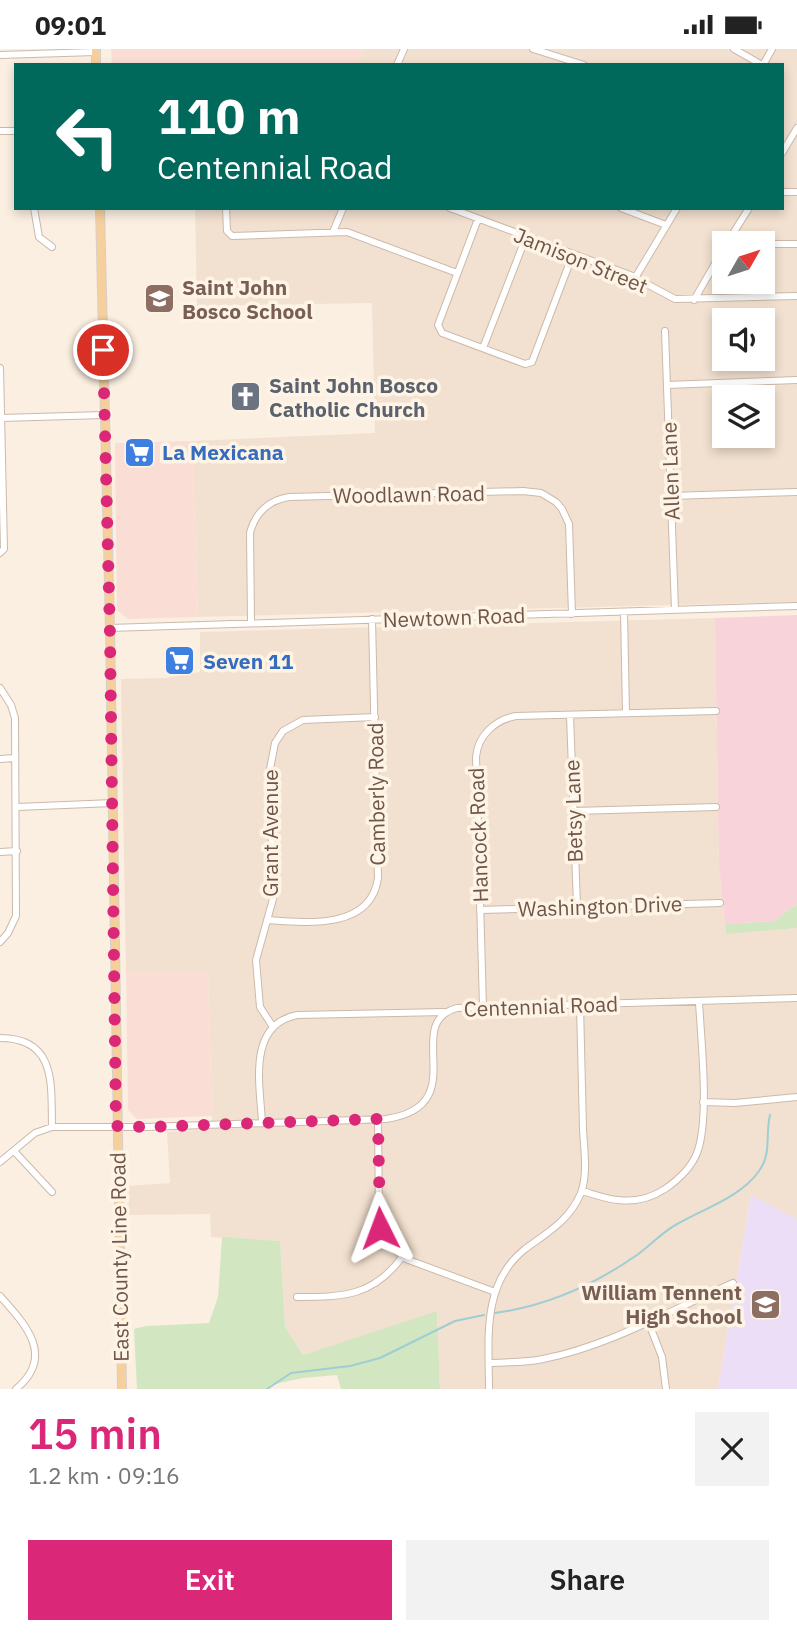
<!DOCTYPE html>
<meta charset="utf-8">
<style>
body{margin:0;font-family:"IBM Plex Sans",sans-serif;background:#f2f2f2;color:#222;height:100vh;display:flex;flex-direction:column;font-size:26px;white-space:nowrap}
*{box-sizing:border-box;margin:0}
p{font-size:23px;color:#767676}
.icon{flex:none;width:38px;height:38px;fill:none;stroke:currentColor;stroke-width:2;stroke-linecap:round;stroke-linejoin:round}
.map{position:relative;height:1340px;overflow:hidden}
.drawer{display:flex;flex-direction:column;background:#fff;flex:1}
.drawer>*{flex:none}
.guide{position:absolute;left:14px;top:14px;width:770px;height:147px;border-radius:0px;box-shadow:0 4px 10px #0003;background:#00695c;color:#fff;overflow:hidden}
.needle{width:46px;rotate:51deg}
.fabs{position:absolute;left:712px;top:182px;display:grid;gap:14px}
.fabs a{display:grid;place-items:center;width:63px;height:63px;border-radius:0px;background:#fff;box-shadow:0 4px 10px #0003;font-size:35px}
.pin{position:absolute;display:grid;place-items:center;width:60px;height:60px;color:#fff;margin:-30px;border:4px solid #fff;border-radius:50%;box-shadow:0 2px 7px #0007}
.me{position:absolute;width:77px;margin:-38px;rotate:357deg;stroke-linejoin:round;filter:drop-shadow(0 0 5px #0008)}
.turn{display:flex;align-items:center;gap:24px;height:147px;padding:0 28px;font-size:32px}
.turn .icon{width:91px;height:91px;stroke-width:2.5}
.turn b{display:block;font-size:49px;line-height:60px}
.round{display:grid;place-items:center;flex:none;width:74px;height:74px;border-radius:0px;background:#f2f2f2}
.headline{display:flex;align-items:center;justify-content:space-between;height:119px;padding:0 28px}
h1{font-size:42px;font-weight:600;line-height:52px;color:#db2777}
.action{display:flex;gap:14px;margin-top:auto;padding:14px 28px}
.action a{flex:1;height:80px;border-radius:0px;background:#db2777;color:#fff;font-size:28px;font-weight:600;line-height:80px;text-align:center}
.action a+a{background:#f2f2f2;color:#222}
.status{display:flex;justify-content:space-between;align-items:center;height:49px;padding:0 35px;background:#fff;direction:ltr}
.status svg{height:19px;fill:currentColor}
.map>svg:first-child{display:block}
.residential{fill:#f2e1d0;fill-rule:evenodd}
.commercial{fill:#faded5}
.education{fill:#ecdef6}
.medical{fill:#f8d4da}
.green{fill:#d2e7c1}
.lines{fill:none;stroke-linecap:round;stroke-linejoin:round}
.stream{stroke:#9eced4;stroke-width:2}
.minor-casing{stroke:#cdb9ab;stroke-width:8}
.major-casing{stroke:#d7cfcc;stroke-width:10}
.minor{stroke:#fff;stroke-width:6}
.major{stroke:#f6d09c;stroke-width:8}
.route{stroke:#db2777;stroke-width:12;stroke-dasharray:0 21.6}
.labels{text-anchor:middle;dominant-baseline:central;stroke-width:7;stroke-linejoin:round;paint-order:stroke}
.street-label{font-size:21px;fill:#705549;stroke:#fef4e6}
.education-label{font-size:21px;font-weight:bold;fill:#785e54;stroke:#fef4e6;text-anchor:start}
.worship-label{font-size:21px;font-weight:bold;fill:#5b616d;stroke:#fef4e6;text-anchor:start}
.shop-label{font-size:21px;font-weight:bold;fill:#366cbe;stroke:#fef4e6;text-anchor:start}
</style>
<div class="status"><b>09:01</b><svg viewBox="0 0 49 12"><path d="M0 12V9h3v3zM5 12V6h3v6zM10 12V3h3v9zM15 12V0h3v12zM26 1h20v11H26zM47 4h2v5h-2z"/></svg></div>
<div class="map">
<svg width="797" height="1340" viewBox="0 0 797 1340">
<rect width="100%" height="100%" fill="#fbefe1"/>
<!-- residential -->
<path class="residential" d="M 364,0 L 797,0 L 797,553 L 198,568 L 192,392 L 375,384 L 372,254 L 197,257 L 195,159 L 782,159 L 782,16 L 357,16 ZM 724,194 L 763,194 L 763,233 L 724,233 ZM 724,271 L 763,271 L 763,310 L 724,310 ZM 724,348 L 763,348 L 763,387 L 724,387 Z
M 715,569 L 719,817 L 726,884 L 797,879 L 797,1173 L 751,1146 L 718,1340 L 440,1340 L 437,1263 L 303,1306 L 285,1278 L 280,1192 L 211,1188 L 210,1165 L 129,1166 L 128,1137 L 170,1134 L 167,1083 L 212,1080 L 212,1067 L 208,923 L 126,924 L 121,630 L 166,629 L 200,623 L 200,583 Z"/>
<!-- commercial -->
<path class="commercial" d="M 111,0 L 364,0 L 357,16 L 112,16 Z
M 192,392 L 198,568 L 128,570 L 117,561 L 115,394 Z
M 208,922 L 212,1067 L 137,1070 L 128,1061 L 126,924 Z"/>
<!-- education -->
<path class="education" d="M 751,1146 L 797,1170 L 797,1340 L 718,1340 Z"/>
<!-- medical -->
<path class="medical" d="M 797,566 L 797,855 L 774,872 L 725,875 L 719,817 L 715,569 Z"/>
<!-- green -->
<path class="green" d="M 797,855 L 797,879 L 726,885 L 725,875 L 774,872 Z
M 222,1188 L 280,1192 L 285,1278 L 303,1306 L 437,1262 L 440,1340 L 341,1340 L 337,1326 L 303,1329 L 270,1336 L 269,1340 L 137,1340 L 134,1280 L 146,1277 L 209,1274 L 218,1248 Z"/>
<g class="lines">
<!-- stream -->
<path class="stream" d="M 495,1264 C 546,1257 594,1236 637,1206 C 651,1196 663,1182 679,1174 C 705,1159 741,1148 759,1122 C 772,1105 765,1085 770,1066
M 267,1340 L 291,1324 L 350,1317 L 380,1309 L 455,1272 L 484,1266"/>
<defs>
<path id="minor" d="M 533,0 L 584,16
M 734,0 L 762,16
M 0,6 L 96,3
M 397,16 L 404,0
M 763,16 L 772,0
M 0,82 L 16,82
M 782,104 L 797,79
M 782,143 L 797,143
M 34,159 L 39,188 L 52,198
M 226,159 L 227,182 L 232,187 L 347,183 L 457,224
M 450,159 L 630,226 L 675,250 L 797,247
M 621,159 L 666,176
M 478,170 L 438,276 L 442,284 L 525,315 L 532,313 L 573,205
M 333,183 L 343,159
M 731,189 L 741,194
M 727,194 L 749,159
M 763,195 L 797,195
M 635,229 L 677,159
M 694,251 L 724,199
M 665,282 L 675,561
M 483,299 L 526,188
M 0,319 L 4,500 L 0,504
M 667,336 L 797,331
M 1,369 L 104,366
M 671,447 L 797,443
M 624,563 L 626,664
M 251,573 L 250,484 C 255,464 269,451 289,448 L 523,442 L 541,444 L 556,453 L 562,460 L 569,475 L 572,565
M 110,579 L 797,557
M 0,639 L 11,656 L 15,669 L 16,867 L 8,884 L 0,893
M 570,666 L 577,857
M 0,710 L 15,709
M 17,758 L 113,754
M 574,762 L 716,758
M 0,803 L 17,802
M 480,861 L 720,854
M 267,871 C 306,874 371,881 378,829 L 372,570
M 483,958 L 476,708 C 478,686 495,671 516,667 L 716,662
M 273,978 L 260,958 L 256,911 L 273,850 L 270,720 L 275,694 L 283,682 L 303,671 L 375,668
M 0,989 C 57,989 51,1036 52,1078
M 703,1053 L 735,1054 L 797,1048
M 378,1070 L 379,1170 L 388,1195 L 406,1210 L 495,1243
M 262,1073 C 260,1036 247,976 297,966 L 445,963
M 14,1102 L 52,1143
M 0,1113 L 35,1084 L 52,1078 L 146,1078 L 386,1070 C 475,1057 400,974 457,959 L 797,949
M 582,1142 C 593,1145 606,1150 618,1151 C 634,1153 651,1149 665,1140 C 678,1131 691,1119 697,1104 C 710,1070 701,991 699,953
M 0,1247 C 25,1275 56,1307 16,1340
M 297,1248 C 342,1248 373,1248 402,1208
M 648,1272 L 662,1308 L 666,1340
M 489,1314 C 507,1313 525,1314 543,1310 C 609,1297 671,1261 733,1234
M 489,1340 C 489,1291 481,1235 525,1200 C 548,1183 569,1172 581,1144 C 588,1125 584,1100 583,1080 C 582,1039 581,997 580,956"/>
<path id="major" d="M 96,0 L 96,16
M 100,159 L 110,579 L 122,1340"/>
</defs>
<!-- minor casing -->
<use href="#minor" class="minor-casing"/>
<!-- major casing -->
<use href="#major" class="major-casing"/>
<!-- minor -->
<use href="#minor" class="minor"/>
<!-- major -->
<use href="#major" class="major"/>
</g>
<g class="lines">
<!-- route -->
<path class="route" d="M 103,301 L 110,586 L 116,1077 L 146,1078 L 378,1070 L 380,1179"/>
</g>
<!-- icons -->
<defs>
<symbol id="school-square" viewBox="-11 -11 22 22"><rect x="-9" y="-9" width="18" height="18" rx="4" fill="#8d6e63" stroke="#fef4e6"/><path d="M0-5L7-2L0 1L-7-2ZM-4 1L0 2.5L4 1V4Q0 6-4 4Z" fill="#fff"/></symbol>
<symbol id="church-square" viewBox="-11 -11 22 22"><rect x="-9" y="-9" width="18" height="18" rx="4" fill="#6b7280" stroke="#fef4e6"/><path d="M-1.2-6h2.4v3.5h3.3v2.4h-3.3V6h-2.4V-.1h-3.3v-2.4h3.3Z" fill="#fff"/></symbol>
<symbol id="supermarket-square" viewBox="-11 -11 22 22"><rect x="-9" y="-9" width="18" height="18" rx="4" fill="#3f7fe0" stroke="#fef4e6"/><path d="M-6-5.5h2.5l.6 2H6L4.5 2H-2.5L-4.4-4H-6ZM-1.5 3.2a1.3 1.3 0 1 0 .1 0ZM3 3.2a1.3 1.3 0 1 0 .1 0Z" fill="#fff"/></symbol>
</defs>
<g fill-rule="evenodd">
<use href="#school-square" x="142" y="232" width="35" height="35"/>
<use href="#church-square" x="228" y="330" width="35" height="35"/>
<use href="#supermarket-square" x="122" y="386" width="35" height="35"/>
<use href="#supermarket-square" x="162" y="594" width="35" height="35"/>
<use href="#school-square" x="748" y="1238" width="35" height="35"/>
</g>
<g class="labels">
<!-- street labels -->
<g class="street-label">
<text transform="translate(581 211) rotate(22)">Jamison Street</text>
<text transform="translate(670 422) rotate(-92)">Allen Lane</text>
<text transform="translate(409 445) rotate(-1)">Woodlawn Road</text>
<text transform="translate(454 568) rotate(-2)">Newtown Road</text>
<text transform="translate(376 745) rotate(-91)">Camberly Road</text>
<text transform="translate(573 762) rotate(-92)">Betsy Lane</text>
<text transform="translate(270 784) rotate(-90)">Grant Avenue</text>
<text transform="translate(478 786) rotate(-92)">Hancock Road</text>
<text transform="translate(600 857) rotate(-2)">Washington Drive</text>
<text transform="translate(541 957) rotate(-2)">Centennial Road</text>
<text transform="translate(119 1208) rotate(-91)">East County Line Road</text>
</g>
<!-- education labels -->
<g class="education-label">
<text x="182" y="238">Saint John<tspan x="182" dy="24">Bosco School</tspan></text>
<text x="742" y="1243" text-anchor="end">William Tennent<tspan x="742" dy="24">High School</tspan></text>
</g>
<!-- worship labels -->
<g class="worship-label">
<text x="269" y="336">Saint John Bosco<tspan x="269" dy="24">Catholic Church</tspan></text>
</g>
<!-- shop labels -->
<g class="shop-label">
<text x="162" y="403">La Mexicana</text>
<text x="203" y="612">Seven 11</text>
</g>
</g>
</svg>
<div class="fabs">
<a><svg class="needle" viewBox="-14 -14 28 28"><path d="M0-13l5 13h-10z" fill="#e53935"/><path d="M0 13l5-13h-10z" fill="#767676"/></svg></a>
<a><svg class="icon" aria-label="sound" viewBox="0 0 24 24"><path d="M4 9h4l5-4v14l-5-4H4zM17 9q2 3 0 6"/></svg></a>
<a><svg class="icon" aria-label="layers" viewBox="0 0 24 24"><path d="M12 4l9 5-9 5-9-5zM3 14l9 5 9-5"/></svg></a>
</div>
<div class="pin" style="left:103px;top:301px;background:#d93025"><svg class="icon" aria-label="arrive" viewBox="0 0 24 24"><path d="M6 21V4h12l-3 4 3 4H6"/></svg></div>
<svg class="me" style="left:380px;top:1179px" viewBox="-20 -20 40 40"><path d="M0-17L14 15 0 8-14 15z" fill="#db2777" stroke="#fff" stroke-width="4"/></svg>
<div class="guide">
<div class="turn"><svg class="icon" aria-label="left" viewBox="0 0 24 24"><path d="M17 20v-9H6M10 6l-5 5 5 5"/></svg><div><b>110 m</b>Centennial Road</div></div>
</div>
</div>
<section class="drawer">
<div class="headline"><div><h1>15 min</h1><p>1.2 km · 09:16</p></div><a class="round"><svg class="icon" aria-label="close" viewBox="0 0 24 24"><path d="M6 6l12 12M18 6L6 18"/></svg></a></div>
<div class="action"><a>Exit</a><a>Share</a></div>
</section>
